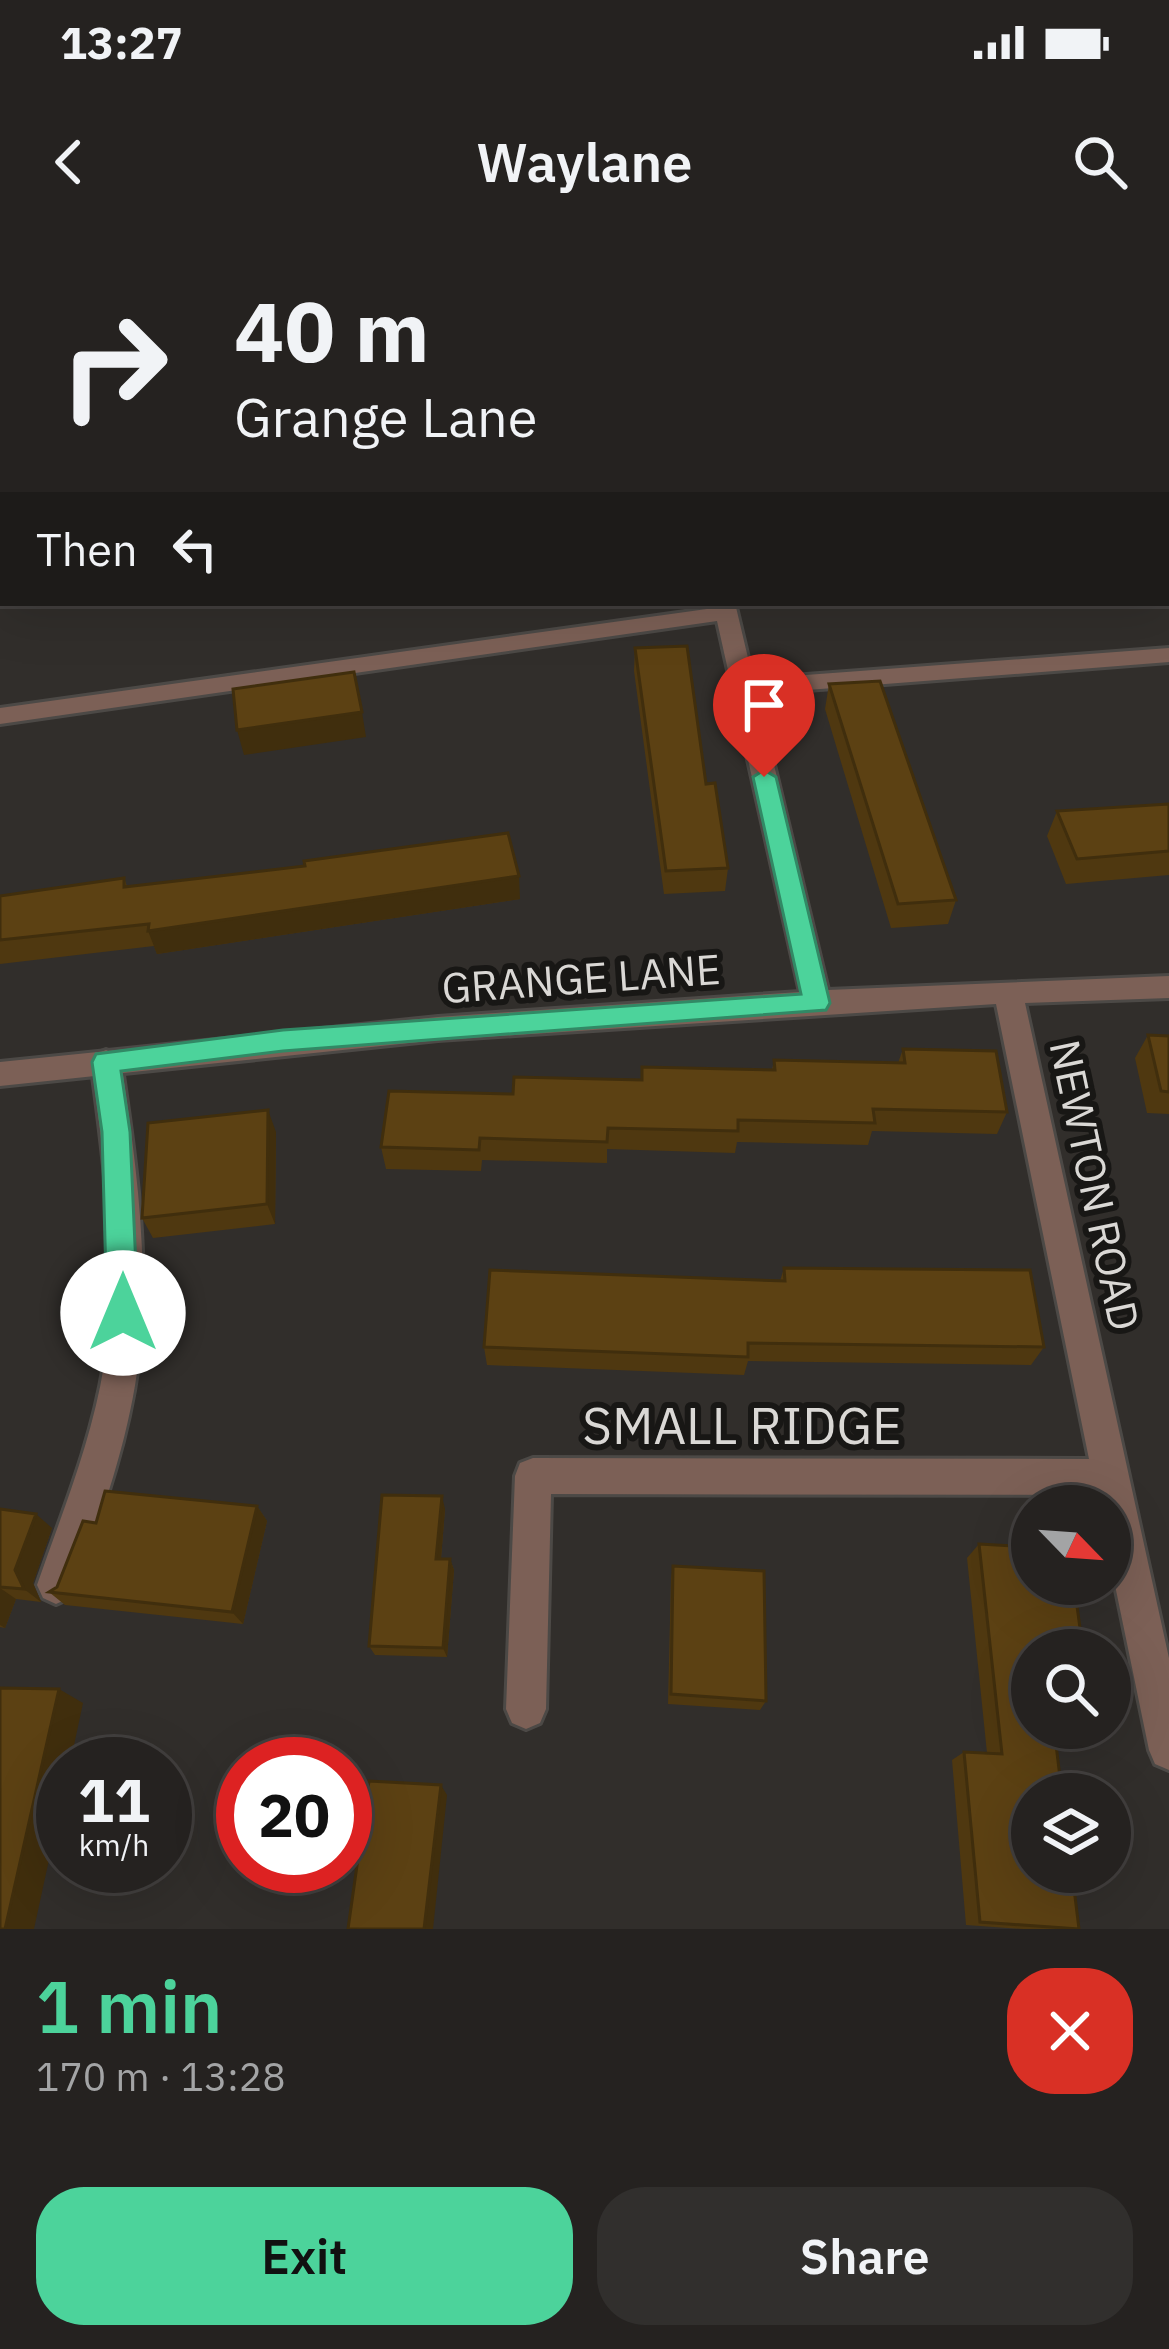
<!DOCTYPE html>
<meta charset="utf-8">
<style>
body{margin:0;font-family:"IBM Plex Sans",sans-serif;background:#312f2d;color:#f1f3f6;height:100vh;display:flex;flex-direction:column;font-size:45px;white-space:nowrap}
*{box-sizing:border-box;margin:0}
p{font-size:39px;color:#a3a4a5}
.icon{flex:none;width:66px;height:66px;fill:none;stroke:currentColor;stroke-width:2;stroke-linecap:round;stroke-linejoin:round}
.map{position:relative;height:1689px;overflow:hidden}
.side{display:flex;flex-direction:column;background:#252220;flex:1}
.side>*{flex:none}
.guide{position:absolute;left:0px;top:0px;width:1170px;height:366px;box-shadow:0 12px 48px #0002,0 0 0 3px #423f3e;background:#252220;color:#f1f3f6;overflow:hidden}
.needle{width:78px;rotate:115deg}
.controls{position:absolute;left:1011px;top:1245px;display:grid;gap:24px}
.controls a{display:grid;place-items:center;width:120px;height:120px;border-radius:50%;background:#252220;box-shadow:0 12px 48px #0002,0 0 0 3px #423f3e;font-size:60px}
.speed{position:absolute;left:36px;top:1497px;display:flex;gap:24px;font-size:60px;font-weight:700;text-align:center}
.speed>*{display:grid;place-content:center;width:156px;height:156px;border-radius:50%;background:#252220;box-shadow:0 12px 48px #0002,0 0 0 3px #423f3e;line-height:1}
.speed small{font-size:30px;font-weight:400}
.speed .limit{border:18px solid #d22;background:#fff;color:#111}
.pin{position:absolute;display:grid;place-items:center;width:102px;height:102px;color:#fff;margin:-123px -51px;border-radius:50% 50% 50% 0;rotate:-45deg;box-shadow:0 0 12px #0007}
.pin .icon{rotate:45deg}
.me{position:absolute;width:132px;margin:-66px;rotate:0deg;stroke-linejoin:round;filter:drop-shadow(0 0 9px #0008)}
.turn{display:flex;align-items:center;gap:42px;height:252px;padding:0 36px;font-size:54px}
.turn .icon{width:156px;height:156px;stroke-width:2.5}
.turn b{display:block;font-size:84px;line-height:102px}
.then{display:flex;align-items:center;height:114px;padding:0 36px;background:#0003;gap:24px;font-size:45px}
.round{display:grid;place-items:center;flex:none;width:126px;height:126px;border-radius:48px;background:#312f2d}
.head{display:flex;align-items:center;justify-content:space-between;height:204px;padding:0 36px}
h1{font-size:72px;font-weight:600;line-height:90px;color:#4cd39b}
.action{display:flex;gap:24px;margin-top:auto;padding:24px 36px}
.action a{flex:1;height:138px;border-radius:48px;background:#4cd39b;color:#111;font-size:48px;font-weight:600;line-height:138px;text-align:center}
.action a+a{background:#312f2d;color:#f1f3f6}
.status{display:flex;justify-content:space-between;align-items:center;height:84px;padding:0 60px;background:#252220;direction:ltr}
.status svg{height:33px;fill:currentColor}
header{display:flex;justify-content:space-between;align-items:center;height:156px;padding:0 36px;background:#252220;font-size:54px;font-weight:600}
.map>svg:first-child{display:block}
.lines{fill:none;stroke-linecap:round;stroke-linejoin:round}
.service-casing{stroke:#4c4946;stroke-width:6}
.minor-casing{stroke:#4c4946;stroke-width:6}
.service{fill:#7c6056;fill-rule:evenodd}
.minor{fill:#7c6056;fill-rule:evenodd}
.wall{fill:#4f3810}
.shaded-wall{fill:#402e0d}
.building{fill:#5c4113;stroke:#402e0d;stroke-width:3}
.route{fill:#4cd39b;stroke:#318965;stroke-width:3}
.labels{text-anchor:middle;dominant-baseline:central;stroke-width:12;stroke-linejoin:round;paint-order:stroke}
.street-label{font-size:42px;fill:#dad8d5;stroke:#181715}
.near-street-label{font-size:51px;fill:#dad8d5;stroke:#181715}
</style>
<div class="status"><b>13:27</b><svg viewBox="0 0 49 12"><path d="M0 12V9h3v3zM5 12V6h3v6zM10 12V3h3v9zM15 12V0h3v12zM26 1h20v11H26zM47 4h2v5h-2z"/></svg></div>
<header><svg class="icon" aria-label="back" viewBox="0 0 24 24"><path d="M15 5l-7 7 7 7"/></svg>Waylane<svg class="icon" aria-label="search" viewBox="0 0 24 24"><circle cx="10" cy="10" r="6"/><path d="M15 15l6 6"/></svg></header>
<div class="map">
<svg width="1169" height="1689" viewBox="0 0 1169 1689">
<rect width="100%" height="100%" fill="#312e2b"/>
<g class="lines">
<defs>
<path id="service" d="M 106,810 L 116,814 L 121,822 C 134,908 146,994 142,1081 C 138,1174 105,1272 69,1358 L 56,1364 L 43,1358 L 37,1345 C 62,1273 92,1201 104,1125 C 118,1024 105,922 91,822 L 96,814 Z"/>
<path id="minor" d="M 0,183 L 3,183 L 3,195 L 0,195 Z
M 1167,348 L 1169,349 L 1169,366 L 1161,363 L 1167,363 Z
M 713,363 L 735,363 L 753,439 L 1169,408 L 1169,422 L 757,454 L 828,750 L 1169,736 L 1169,758 L 1025,763 L 1169,1418 L 1169,1530 L 1155,1524 L 1149,1510 L 1110,1321 L 1110,1266 L 1099,1266 L 1097,1255 L 551,1254 L 546,1469 L 540,1483 L 526,1489 L 512,1483 L 506,1469 L 515,1236 L 520,1223 L 533,1218 L 1089,1219 L 996,764 L 438,800 L 0,846 L 0,822 L 438,777 L 800,752 L 717,381 L 0,484 L 0,468 L 714,368 Z"/>
</defs>
<!-- service casing -->
<use href="#service" class="service-casing"/>
<!-- minor casing -->
<use href="#minor" class="minor-casing"/>
<!-- service -->
<use href="#service" class="service"/>
<!-- minor -->
<use href="#minor" class="minor"/>
</g>
<!-- wall -->
<path class="wall" d="M 77,0 L 241,0 L 241,3 L 82,3 Z
M 241,0 L 319,0 L 325,3 L 245,3 Z
M 635,408 L 706,544 L 728,628 L 725,651 L 664,654 L 634,431 Z
M 829,444 L 956,660 L 948,684 L 891,688 L 825,469 Z
M 1169,564 L 1169,635 L 1066,644 L 1047,596 L 1057,571 Z
M 124,638 L 127,646 L 520,659 L 157,714 L 154,706 L 0,724 L 0,656 Z
M 1148,795 L 1169,796 L 1169,874 L 1147,873 L 1135,818 Z
M 903,809 L 1007,872 L 997,894 L 872,891 L 868,905 L 737,902 L 735,913 L 607,909 L 607,923 L 482,920 L 481,931 L 386,929 L 381,907 L 513,854 L 641,840 L 772,830 L 774,820 L 898,823 Z
M 276,892 L 275,984 L 153,998 L 142,978 Z
M 784,1028 L 1044,1107 L 1031,1125 L 748,1121 L 744,1135 L 487,1125 L 484,1107 L 780,1041 Z
M 257,1266 L 267,1281 L 243,1384 L 65,1365 L 49,1352 L 57,1347 L 96,1283 Z
M 0,1269 L 52,1288 L 33,1343 L 41,1362 L 16,1359 L 5,1388 L 0,1387 Z
M 445,1269 L 441,1319 L 450,1319 L 454,1330 L 447,1417 L 375,1415 L 369,1406 Z
M 979,1304 L 1032,1410 L 1079,1689 L 1023,1689 L 966,1685 L 952,1520 L 964,1512 L 987,1513 L 967,1318 Z
M 673,1326 L 766,1461 L 760,1470 L 668,1464 L 671,1339 Z"/>
<!-- shaded-wall -->
<path class="shaded-wall" d="M 970,0 L 1015,0 L 1007,3 L 961,3 Z
M 362,472 L 366,497 L 244,515 L 237,490 Z
M 519,636 L 520,659 L 157,714 L 148,691 Z
M 268,870 L 276,892 L 275,984 L 267,964 Z
M 442,1256 L 445,1269 L 440,1330 L 436,1319 Z
M 257,1266 L 267,1281 L 243,1384 L 232,1372 Z
M 36,1274 L 52,1288 L 33,1343 L 41,1362 L 24,1349 L 15,1330 Z
M 450,1319 L 454,1330 L 447,1417 L 443,1408 Z
M 0,1348 L 16,1359 L 5,1388 L 0,1385 Z
M 59,1449 L 83,1463 L 70,1524 L 63,1524 L 63,1555 L 34,1689 L 5,1689 Z
M 441,1545 L 447,1555 L 433,1689 L 424,1689 Z"/>
<!-- building -->
<path class="building" d="M 123,0 L 241,0 L 241,3 L 128,3 Z
M 259,0 L 319,0 L 325,3 L 262,3 Z
M 610,0 L 970,0 L 961,3 L 600,3 Z
M 1090,0 L 1151,0 L 1153,3 L 1092,3 Z
M 3,90 L 3,151 L 0,148 L 0,91 Z
M 1167,173 L 1169,175 L 1169,197 L 1167,197 Z
M 687,406 L 706,544 L 715,543 L 728,628 L 666,631 L 635,408 Z
M 354,432 L 362,472 L 237,490 L 233,449 Z
M 880,441 L 956,660 L 898,664 L 829,444 Z
M 1169,564 L 1169,611 L 1077,619 L 1057,571 Z
M 508,593 L 519,636 L 148,691 L 149,684 L 0,700 L 0,656 L 124,638 L 124,647 L 305,626 L 304,621 Z
M 1148,795 L 1169,796 L 1169,852 L 1161,851 Z
M 903,809 L 996,811 L 1007,872 L 873,869 L 875,883 L 738,880 L 738,891 L 608,888 L 607,902 L 480,898 L 479,910 L 381,907 L 389,851 L 513,854 L 514,837 L 642,840 L 642,827 L 775,830 L 774,820 L 905,823 Z
M 268,870 L 267,964 L 142,978 L 148,883 Z
M 784,1028 L 1030,1030 L 1044,1107 L 748,1103 L 748,1117 L 484,1107 L 490,1030 L 785,1041 Z
M 105,1251 L 257,1266 L 232,1372 L 49,1352 L 57,1347 L 83,1281 L 96,1283 Z
M 382,1255 L 442,1256 L 436,1319 L 450,1319 L 443,1408 L 369,1406 Z
M 0,1269 L 36,1274 L 15,1330 L 24,1349 L 0,1347 Z
M 979,1304 L 1032,1307 L 1032,1344 L 1074,1344 L 1083,1410 L 1032,1410 L 1032,1488 L 1054,1488 L 1062,1554 L 1032,1554 L 1032,1632 L 1072,1632 L 1079,1689 L 980,1682 L 964,1512 L 1002,1514 Z
M 673,1326 L 764,1331 L 766,1461 L 671,1454 Z
M 0,1448 L 59,1449 L 5,1689 L 0,1689 Z
M 369,1541 L 441,1545 L 424,1689 L 348,1689 Z"/>
<!-- route -->
<path class="route" d="M 764,530 L 776,537 L 830,763 L 826,770 L 283,811 L 121,831 L 130,892 L 138,1073 L 134,1083 L 123,1087 L 112,1083 L 107,1073 L 102,892 L 92,822 L 96,814 L 283,790 L 801,754 L 753,537 Z"/>
<g class="labels">
<!-- street labels -->
<g class="street-label">
<text transform="translate(581 738) rotate(-4)">GRANGE LANE</text>
<text transform="translate(1095 945) rotate(78)">NEWTON ROAD</text>
</g>
<!-- near-street labels -->
<g class="near-street-label">
<text x="742" y="1185">SMALL RIDGE</text>
</g>
</g>
</svg>
<div class="controls">
<a><svg class="needle" viewBox="-14 -14 28 28"><path d="M0-13l5 13h-10z" fill="#e53935"/><path d="M0 13l5-13h-10z" fill="#a3a4a5"/></svg></a>
<a><svg class="icon" aria-label="search" viewBox="0 0 24 24"><circle cx="10" cy="10" r="6"/><path d="M15 15l6 6"/></svg></a>
<a><svg class="icon" aria-label="layers" viewBox="0 0 24 24"><path d="M12 4l9 5-9 5-9-5zM3 14l9 5 9-5"/></svg></a>
</div>
<div class="speed"><div>11<small>km/h</small></div><div class="limit">20</div></div>
<div class="pin" style="left:764px;top:537px;background:#d93025"><svg class="icon" aria-label="arrive" viewBox="0 0 24 24"><path d="M6 21V4h12l-3 4 3 4H6"/></svg></div>
<svg class="me" style="left:123px;top:1073px" viewBox="-20 -20 40 40"><circle r="19" fill="#fff"/><path d="M0-13L10 11 0 6-10 11z" fill="#4cd39b"/></svg>
<div class="guide">
<div class="turn"><svg class="icon" aria-label="right" viewBox="0 0 24 24"><path d="M7 20v-9h11M14 6l5 5-5 5"/></svg><div><b>40 m</b>Grange Lane</div></div>
<div class="then">Then<svg class="icon" aria-label="left" viewBox="0 0 24 24"><path d="M17 20v-9H6M10 6l-5 5 5 5"/></svg></div>
</div>
</div>
<section class="side">
<div class="head"><div><h1>1 min</h1><p>170 m · 13:28</p></div><a class="round" style="background:#d93025;color:#fff"><svg class="icon" aria-label="close" viewBox="0 0 24 24"><path d="M6 6l12 12M18 6L6 18"/></svg></a></div>
<div class="action"><a>Exit</a><a>Share</a></div>
</section>
